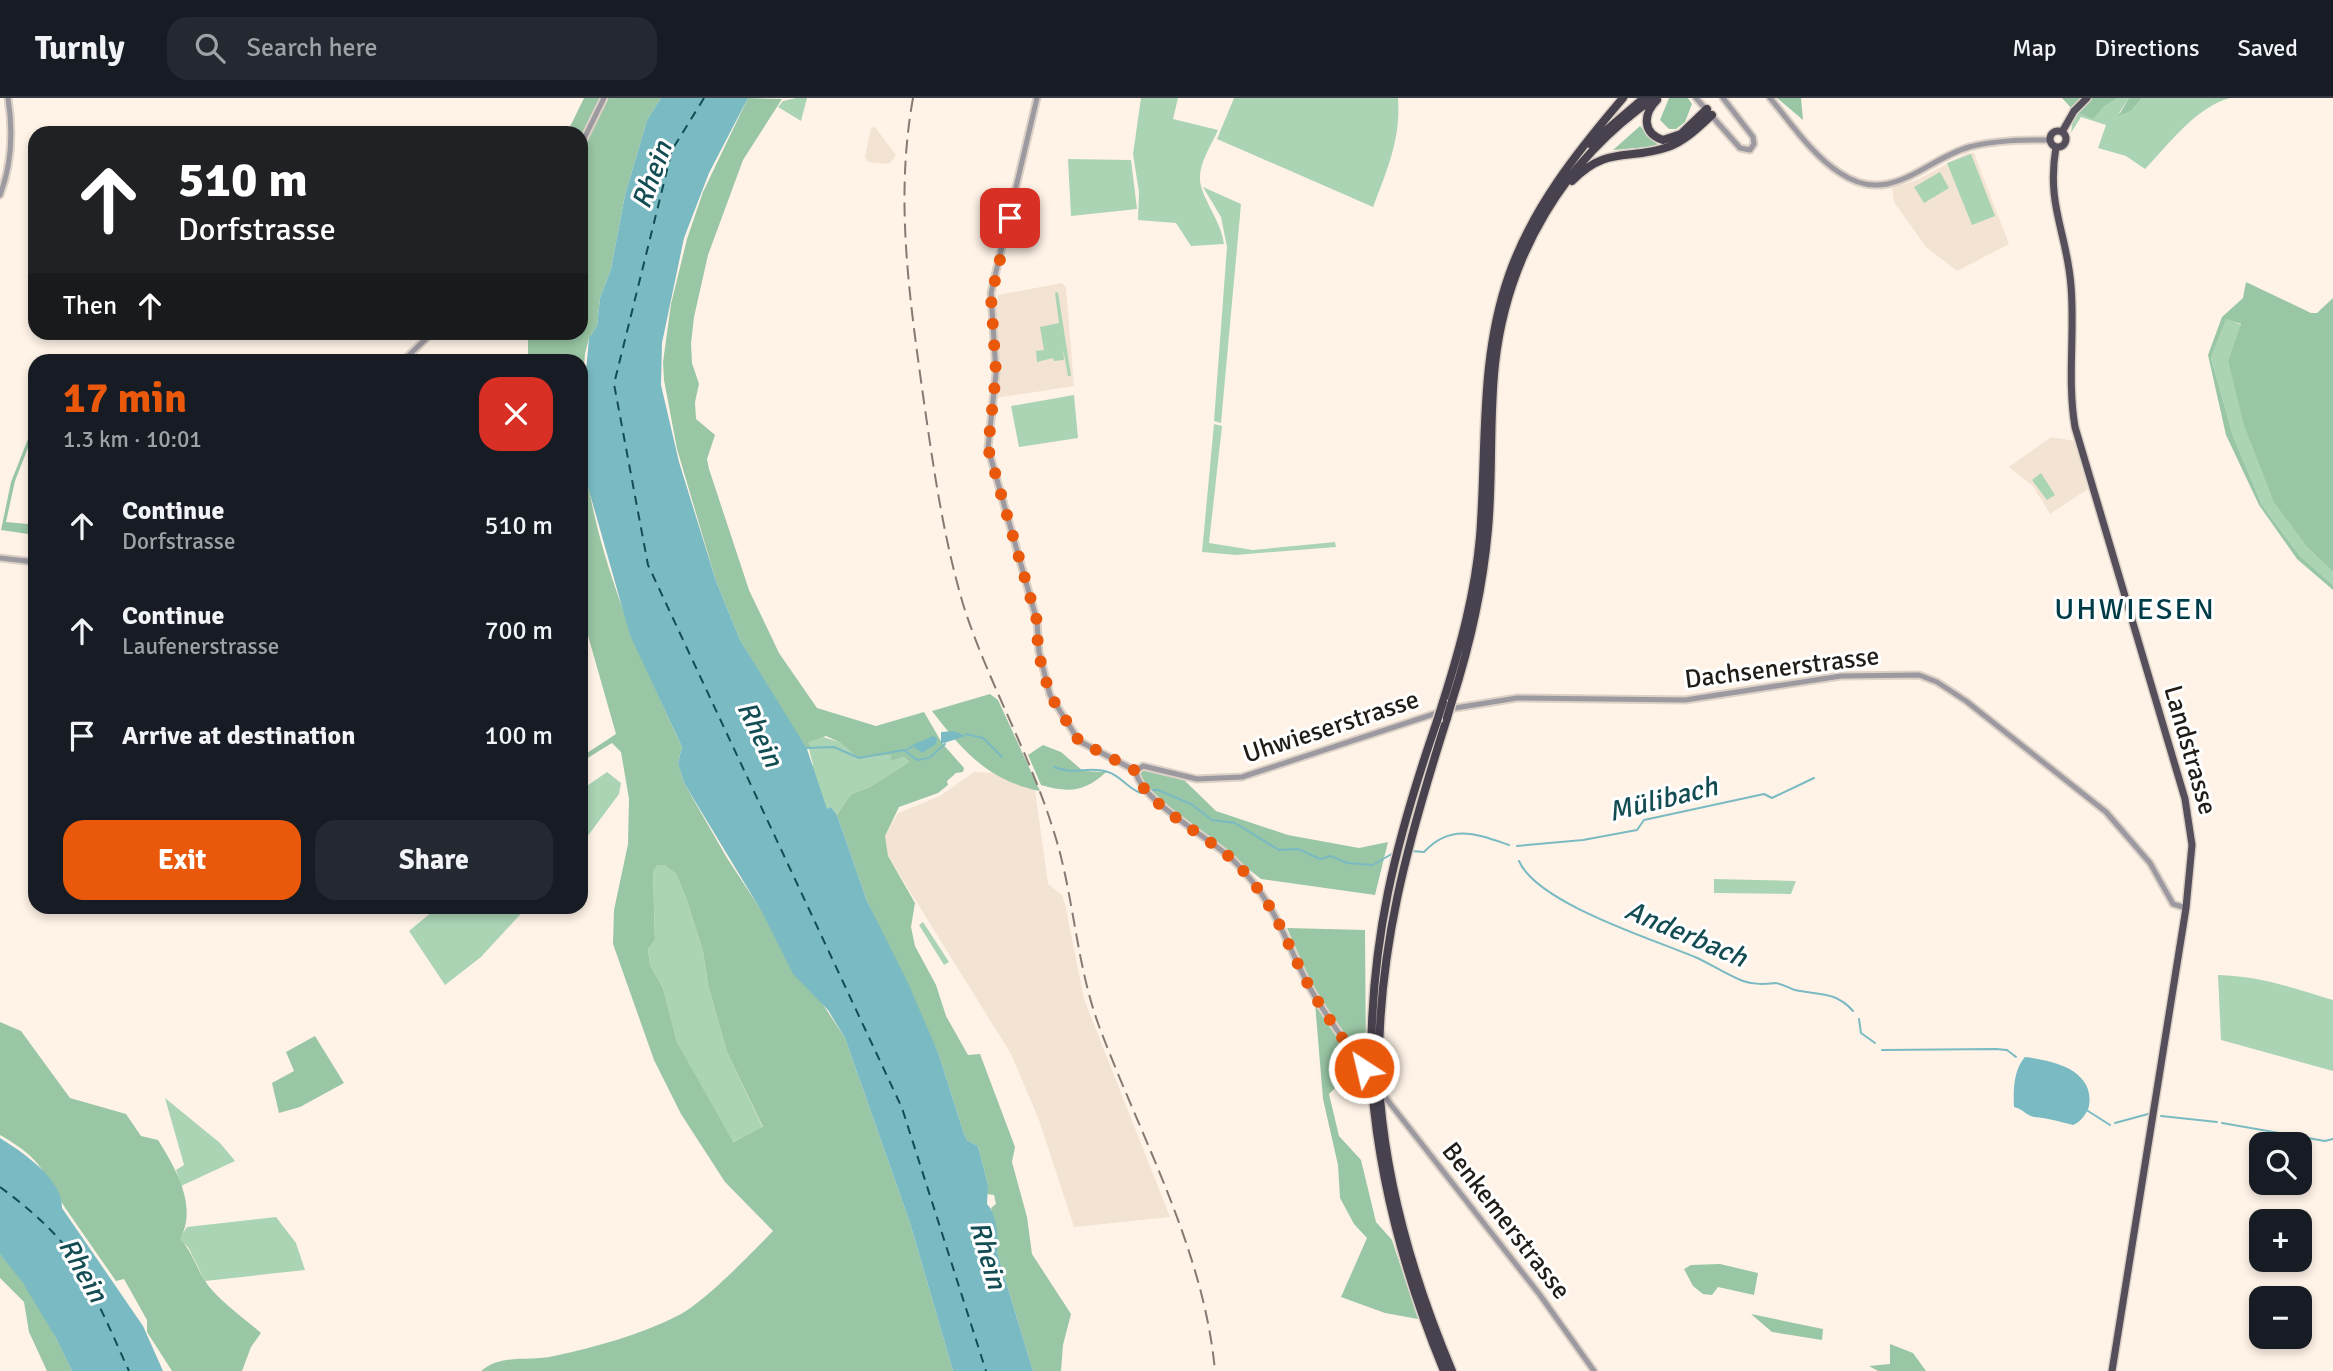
<!DOCTYPE html>
<meta charset="utf-8">
<style>
body{margin:0;font-family:Signika,sans-serif;background:#242831;color:#f1f3f6;height:100vh;display:flex;flex-direction:column;font-size:26px;white-space:nowrap}
*{box-sizing:border-box;margin:0}
p{font-size:23px;color:#9ea1a6}
.icon{flex:none;width:38px;height:38px;fill:none;stroke:currentColor;stroke-width:2;stroke-linecap:round;stroke-linejoin:round}
.map{position:relative;flex:1;overflow:hidden}
.sheet{position:absolute;left:28px;top:256px;width:560px;height:560px;display:flex;flex-direction:column;background:#171b24;border-radius:21px;box-shadow:0 4px 10px #0003}
.sheet>*{flex:none}
.banner{position:absolute;left:28px;top:28px;width:560px;height:214px;border-radius:21px;box-shadow:0 4px 10px #0003;background:#202124;color:#fff;overflow:hidden}
.controls{position:absolute;left:2249px;top:1034px;display:grid;gap:14px}
.controls a{display:grid;place-items:center;width:63px;height:63px;border-radius:14px;background:#171b24;box-shadow:0 4px 10px #0003;font-size:35px}
.pin{position:absolute;display:grid;place-items:center;width:60px;height:60px;color:#fff;margin:-30px;border-radius:14px;box-shadow:0 4px 10px #0006}
.me{position:absolute;width:77px;margin:-38px;rotate:325deg;stroke-linejoin:round;filter:drop-shadow(0 0 5px #0008)}
.turn{display:flex;align-items:center;gap:24px;height:147px;padding:0 35px;font-size:32px}
.turn .icon{width:91px;height:91px;stroke-width:2.5}
.turn b{display:block;font-size:49px;line-height:60px}
.then{display:flex;align-items:center;height:66px;padding:0 35px;background:#0003;gap:14px;font-size:26px}
.round{display:grid;place-items:center;flex:none;width:74px;height:74px;border-radius:21px;background:#242831}
.overview{display:flex;align-items:center;justify-content:space-between;height:119px;padding:0 35px}
h1{font-size:42px;font-weight:700;line-height:52px;color:#ea580c}
.primary-button{display:flex;gap:14px;margin-top:auto;padding:14px 35px}
.primary-button a{flex:1;height:80px;border-radius:21px;background:#ea580c;color:#fff;font-size:28px;font-weight:700;line-height:80px;text-align:center}
.primary-button a+a{background:#242831;color:#f1f3f6}
ul{padding:0;list-style:none}
li{display:flex;align-items:center;gap:21px;height:105px;padding:0 35px}
li div{flex:1}
li b{display:block;font-size:26px}
li em{font-style:normal}
header{display:flex;align-items:center;gap:42px;box-sizing:border-box;height:98px;padding:0 35px;background:#171b24;border-bottom:2px solid #363941}
header strong{font-size:33px}
nav{display:flex;gap:38px;margin-inline-start:auto;font-size:24px}
.search{width:490px;height:63px;background:#242831;display:flex;align-items:center;gap:18px;box-sizing:border-box;padding:0 24px;border-radius:21px;color:#9ea1a6;font-size:26px}
.map>svg:first-child{display:block}
.built{fill:#f3e3d3}
.green{fill:#aad4b4}
.forest{fill:#99c6a4;fill-rule:evenodd}
.water{fill:#7abac2}
.lines{fill:none;stroke-linecap:round;stroke-linejoin:round}
.stream{stroke:#7abac2;stroke-width:2}
.ferry{stroke:#134d53;stroke-width:2;stroke-dasharray:9 7;stroke-linecap:butt}
.tertiary-casing{stroke:#dcd1c6;stroke-width:9}
.primary-casing{stroke:#dcd1c6;stroke-width:10}
.trunk-casing{stroke:#dcd1c6;stroke-width:11}
.tertiary{stroke:#9d99a0;stroke-width:5}
.primary{stroke:#554f5b;stroke-width:7}
.trunk{stroke:#48424f;stroke-width:8}
.rail{stroke:#837b73;stroke-width:2;stroke-dasharray:14 7;stroke-linecap:butt}
.trunk-bridge-casing{stroke:#dcd1c6;stroke-width:11;stroke-linecap:butt}
.trunk-bridge{stroke:#48424f;stroke-width:8}
.route{stroke:#ea580c;stroke-width:12;stroke-dasharray:0 21.6}
.labels{text-anchor:middle;dominant-baseline:central;stroke-width:6;stroke-linejoin:round;paint-order:stroke}
.street-label{font-size:26px;fill:#221c17;stroke:#fff}
.water-label{font-size:28px;font-style:italic;fill:#134d53;stroke:#fff}
.quarter-label{font-size:30px;letter-spacing:2px;fill:#003c48;stroke:#fff}
</style>
<header>
<strong>Turnly</strong>
<div class="search"><svg class="icon" aria-label="search" viewBox="0 0 24 24"><circle cx="10" cy="10" r="6"/><path d="M15 15l6 6"/></svg>Search here</div>
<nav><a>Map</a><a>Directions</a><a>Saved</a></nav>
</header>
<div class="map">
<svg width="2333" height="1273" viewBox="0 0 2333 1273">
<rect width="100%" height="100%" fill="#fff3e7"/>
<!-- built -->
<path class="built" d="M 875,29 L 896,57 L 889,66 L 868,64 L 865,59 L 871,30 Z
M 1967,55 L 1974,55 L 2009,146 L 1957,173 L 1926,149 L 1894,104 L 1892,90 L 1917,82 Z
M 1062,185 L 1066,189 L 1074,288 L 996,300 L 1000,275 L 995,216 L 998,197 Z
M 2051,339 L 2074,343 L 2088,391 L 2050,416 L 2033,388 L 2009,369 Z
M 974,674 L 993,675 L 1035,692 L 1048,786 L 1062,797 L 1065,806 L 1084,901 L 1170,1119 L 1074,1129 L 1039,1022 L 1011,956 L 888,758 L 885,738 L 898,715 L 940,698 Z"/>
<!-- green -->
<path class="green" d="M 796,0 L 807,0 L 801,23 L 778,9 L 783,3 Z
M 1141,0 L 1178,0 L 1173,21 L 1218,32 C 1212,46 1200,63 1200,79 C 1199,98 1221,121 1224,146 L 1191,148 L 1176,125 L 1138,122 L 1139,94 L 1133,56 Z
M 1234,0 L 1398,0 C 1401,41 1387,72 1373,109 L 1217,41 Z
M 2118,0 L 2129,0 L 2119,15 L 2131,13 L 2142,0 L 2230,0 C 2196,9 2169,46 2145,71 L 2126,58 L 2098,50 L 2106,27 L 2081,19 L 2071,35 L 2074,13 L 2103,9 Z
M 1971,56 L 1995,118 L 1972,127 L 1947,65 Z
M 1068,61 L 1131,62 L 1137,111 L 1071,118 Z
M 1940,74 L 1949,90 L 1924,105 L 1914,89 Z
M 1203,89 L 1241,106 L 1221,325 L 1214,323 L 1227,149 L 1221,119 Z
M 1058,194 L 1071,278 L 1068,278 L 1063,251 L 1064,262 L 1054,263 L 1053,260 L 1037,264 L 1036,253 L 1044,252 L 1040,229 L 1059,225 L 1055,195 Z
M 2226,220 L 2241,227 L 2228,262 L 2308,450 L 2333,474 L 2333,487 L 2300,458 L 2262,407 L 2233,338 L 2211,260 Z
M 1074,297 L 1078,340 L 1019,349 L 1011,308 Z
M 1214,326 L 1222,328 L 1209,445 L 1253,452 L 1335,444 L 1336,449 L 1236,457 L 1202,454 Z
M 2041,375 L 2055,397 L 2047,402 L 2032,382 Z
M 820,638 L 839,644 L 858,660 L 891,657 L 891,663 L 904,659 L 909,664 L 868,690 L 851,696 L 837,717 L 831,709 L 827,712 L 810,669 L 813,667 L 807,643 Z
M 607,674 L 621,685 L 619,696 L 581,747 L 581,692 Z
M 658,767 L 664,767 L 676,776 L 686,800 L 703,853 L 708,887 L 727,954 L 763,1030 L 732,1044 L 677,944 L 663,890 L 650,867 L 648,851 L 655,842 L 653,773 Z
M 1714,781 L 1796,783 L 1791,796 L 1714,795 Z
M 439,808 L 527,808 L 527,809 L 481,859 L 445,887 L 409,833 Z
M 923,824 L 949,864 L 944,867 L 919,827 Z
M 2218,877 C 2259,878 2294,890 2333,902 L 2333,973 L 2221,942 Z
M 165,1000 L 220,1045 L 235,1063 L 181,1088 L 176,1072 L 184,1067 Z
M 276,1119 L 296,1145 L 305,1172 L 205,1183 L 188,1149 L 179,1141 L 187,1129 Z"/>
<!-- forest -->
<path class="forest" d="M 584,0 L 661,0 L 647,22 L 625,97 L 611,171 L 600,200 L 597,228 L 589,240 L 585,256 L 581,303 L 581,262 L 528,262 L 528,235 L 581,234 L 581,35 L 567,35 Z
M 748,0 L 782,1 L 743,62 L 708,157 L 694,219 L 691,246 L 692,265 L 699,286 L 695,304 L 696,321 L 715,337 L 707,361 L 709,371 L 749,492 L 779,555 L 817,610 L 876,628 L 924,614 L 942,645 L 964,670 L 963,674 L 956,675 L 947,683 L 948,687 L 938,695 L 899,709 L 885,738 L 888,758 L 915,805 L 911,829 L 915,848 L 936,887 L 946,918 L 968,957 L 980,956 L 1015,1049 L 1012,1064 L 1027,1119 L 1032,1156 L 1071,1216 L 1063,1247 L 1061,1273 L 1033,1273 L 997,1154 L 997,1137 L 991,1110 L 996,1106 L 994,1097 L 987,1096 L 988,1087 L 978,1048 L 967,1042 L 964,1036 L 939,957 L 867,803 L 837,717 L 851,696 L 868,690 L 909,664 L 904,659 L 891,663 L 891,657 L 858,660 L 839,644 L 826,638 L 808,644 L 810,649 L 805,650 L 740,542 L 716,483 L 677,351 L 664,282 L 663,264 L 671,206 L 687,141 L 703,94 Z
M 1669,0 L 1688,0 L 1692,6 L 1685,24 L 1676,31 L 1669,31 L 1660,22 Z
M 1777,0 L 1801,0 L 1803,22 Z
M 2062,0 L 2118,0 L 2103,9 L 2093,21 L 2074,13 Z
M 2129,0 L 2142,0 L 2131,13 L 2119,17 Z
M 1640,28 L 1659,48 L 1613,52 Z
M 2246,184 L 2311,215 L 2317,215 L 2333,200 L 2333,474 L 2308,450 L 2274,404 L 2244,327 L 2228,262 L 2241,226 L 2226,221 L 2211,260 L 2233,338 L 2262,407 L 2300,458 L 2333,487 L 2333,492 L 2297,461 L 2259,407 L 2226,337 L 2208,257 L 2222,219 L 2243,200 Z
M 34,326 L 35,332 L 15,383 L 6,424 L 28,426 L 35,382 L 35,437 L 1,432 L 11,384 Z
M 581,328 C 588,441 635,548 682,649 L 678,665 L 684,685 L 727,760 L 845,940 L 910,1125 L 953,1273 L 481,1273 C 502,1255 529,1264 554,1258 C 596,1249 643,1236 681,1216 C 705,1203 753,1154 773,1133 L 725,1084 L 681,1016 L 654,962 L 613,846 L 614,812 L 628,746 L 629,701 L 621,654 L 612,645 L 581,664 L 581,659 L 616,636 L 581,513 ZM 658,767 L 664,767 L 676,776 L 686,800 L 703,853 L 708,887 L 727,954 L 763,1029 L 733,1044 L 677,944 L 663,890 L 650,867 L 648,851 L 655,842 L 653,773 Z
M 990,596 L 998,602 L 1040,693 C 987,682 963,653 932,613 Z
M 1043,647 L 1061,654 L 1083,673 L 1106,674 C 1085,694 1068,695 1041,687 L 1028,657 Z
M 1144,671 L 1183,681 L 1216,713 L 1288,737 L 1359,750 L 1388,744 L 1375,797 L 1261,781 L 1175,714 L 1140,682 L 1140,674 Z
M 1287,830 L 1365,832 L 1366,967 L 1313,889 Z
M 1315,905 L 1367,983 L 1338,987 L 1329,996 L 1339,1038 L 1361,1062 L 1376,1124 L 1392,1142 L 1418,1221 L 1385,1215 L 1341,1199 L 1367,1140 L 1354,1126 L 1340,1100 L 1338,1067 L 1323,1001 Z
M 0,924 L 21,933 L 70,1000 L 126,1016 L 141,1038 L 158,1042 C 176,1071 198,1109 180,1141 C 194,1155 198,1177 212,1192 C 226,1208 245,1221 261,1235 L 251,1249 L 242,1273 L 172,1273 L 147,1234 L 147,1222 L 124,1181 L 116,1183 C 100,1160 84,1137 68,1114 C 43,1075 44,1062 0,1037 Z
M 315,938 L 344,985 L 300,1009 L 279,1015 L 272,985 L 294,973 L 286,954 Z
M 0,1156 C 31,1190 53,1232 72,1273 L 47,1273 L 29,1234 L 24,1204 L 0,1180 Z
M 1720,1166 L 1758,1175 L 1754,1197 L 1718,1189 L 1712,1197 L 1703,1196 L 1693,1188 L 1684,1171 L 1691,1167 Z
M 1751,1216 L 1823,1231 L 1822,1242 L 1772,1234 Z
M 1890,1246 L 1913,1255 L 1926,1273 L 1878,1273 L 1869,1268 L 1890,1266 Z"/>
<!-- water -->
<path class="water" d="M 661,0 L 748,0 L 709,75 L 684,140 L 662,245 L 661,287 L 679,364 L 716,483 L 740,542 L 807,651 L 827,711 L 831,709 L 837,717 L 867,803 L 908,885 L 939,957 L 964,1036 L 967,1042 L 978,1048 L 988,1087 L 987,1106 C 997,1116 999,1141 997,1154 L 1033,1273 L 953,1273 L 910,1125 L 845,940 L 828,912 L 793,876 L 762,814 L 684,685 L 678,665 L 682,649 L 630,537 L 588,389 L 581,328 L 589,240 L 597,228 L 600,200 L 611,171 L 625,97 L 647,22 Z
M 954,633 L 966,638 L 941,646 L 941,634 Z
M 933,638 L 937,640 L 936,646 L 922,655 L 912,647 Z
M 2025,959 C 2051,962 2095,971 2089,1008 C 2088,1014 2080,1025 2073,1027 C 2061,1024 2048,1020 2034,1019 C 2027,1018 2023,1011 2014,1009 C 2013,991 2014,971 2025,959 Z
M 0,1040 C 19,1052 63,1080 62,1110 L 143,1228 L 163,1273 L 72,1273 L 56,1240 L 23,1185 L 0,1156 Z"/>
<g class="lines">
<!-- stream -->
<path class="stream" d="M 966,636 L 983,640 L 1002,659
M 805,650 L 834,649 L 859,660 L 904,652 L 917,662 L 929,660 L 945,646
M 905,653 L 913,648
M 1054,669 C 1076,678 1087,667 1108,674 C 1121,678 1128,691 1141,695
M 1150,692 L 1158,692 L 1191,706 L 1212,722 L 1235,725 L 1279,752 L 1298,751 L 1320,761 L 1331,758 L 1347,765 L 1373,767 L 1395,754
M 1517,748 L 1583,742 L 1637,732 L 1644,722 L 1764,696 L 1772,700 L 1814,680
M 1411,753 L 1424,754 C 1451,725 1477,736 1509,747
M 1519,763 C 1537,805 1652,841 1695,859 C 1711,866 1727,877 1743,883 C 1754,887 1765,886 1775,885 C 1781,885 1788,890 1795,892 C 1818,897 1836,893 1853,913
M 1859,921 L 1861,935 L 1875,945
M 1882,952 L 1996,951 L 2007,952 L 2016,959
M 2088,1013 L 2110,1027
M 2161,1018 L 2217,1024
M 2115,1025 L 2148,1016
M 2222,1025 L 2325,1043 L 2333,1041"/>
<!-- ferry -->
<path class="ferry" d="M 704,0 L 672,52 L 614,286 L 648,467 L 902,1010 L 986,1273
M 0,1089 C 23,1106 46,1125 64,1147 C 88,1178 112,1236 129,1273"/>
<defs>
<path id="tertiary" d="M 1037,0 L 991,195 L 996,275 L 988,350 L 1037,523 L 1039,554 L 1050,597 L 1079,643 L 1136,673
M 1696,0 L 1740,50 L 1750,52 L 1754,46 L 1753,39 L 1723,0
M 1770,0 C 1791,25 1812,57 1840,75 C 1890,109 1924,62 1969,49 C 1996,42 2022,42 2050,42
M 581,47 L 604,0
M 0,97 C 12,66 13,32 8,0
M 404,262 L 433,234
M 0,460 L 35,464
M 1449,611 L 1517,600 L 1685,602 L 1841,578 L 1919,577 L 1937,584 L 1966,603 L 2106,714 L 2150,765 L 2173,806 L 2186,810
M 1136,673 L 1143,668 L 1197,681 L 1242,679 L 1440,614
M 1136,673 C 1138,701 1212,741 1233,762 C 1275,803 1284,841 1310,890 C 1326,918 1345,944 1364,970
M 1385,999 L 1540,1197 L 1594,1273"/>
<path id="primary" d="M2050 41a8 8 0 1 1 16 0a8 8 0 1 1-16 0Z
M 2062,34 L 2074,13 L 2087,0
M 2056,49 C 2046,108 2067,134 2071,188 C 2075,235 2067,282 2075,329 L 2185,701 L 2192,747 L 2186,810 L 2112,1273"/>
<path id="trunk" d="M 1657,2 C 1643,16 1642,35 1663,42 L 1681,36 L 1707,11
M 1590,46 L 1644,0
M 1572,83 C 1607,47 1628,63 1668,49 C 1685,43 1699,29 1712,17
M 1452,603 C 1470,547 1483,489 1488,431 C 1493,376 1489,320 1495,266 C 1507,157 1564,62 1654,0
M 1443,604 C 1460,550 1475,496 1480,439 C 1487,351 1479,262 1509,177 C 1533,109 1577,54 1623,0
M 1371,973 C 1370,843 1395,745 1437,623
M 1379,985 C 1376,854 1408,743 1447,620
M 1372,989 C 1380,1088 1406,1181 1444,1273
M 1380,1000 C 1388,1095 1415,1185 1452,1273"/>
</defs>
<!-- tertiary casing -->
<use href="#tertiary" class="tertiary-casing"/>
<!-- primary casing -->
<use href="#primary" class="primary-casing"/>
<!-- trunk casing -->
<use href="#trunk" class="trunk-casing"/>
<!-- tertiary -->
<use href="#tertiary" class="tertiary"/>
<!-- primary -->
<use href="#primary" class="primary"/>
<!-- trunk -->
<use href="#trunk" class="trunk"/>
<!-- rail -->
<path class="rail" d="M 913,0 C 895,100 909,197 923,297 C 933,367 943,438 963,506 C 987,582 1028,652 1052,728 C 1074,793 1075,863 1099,928 C 1141,1040 1204,1152 1215,1273"/>
<defs>
<path id="trunk-bridge" d="M 1447,620 L 1452,603
M 1437,623 L 1443,604
M 1371,973 L 1372,989
M 1379,985 L 1380,1000"/>
</defs>
<!-- trunk-bridge casing -->
<use href="#trunk-bridge" class="trunk-bridge-casing"/>
<!-- trunk-bridge -->
<use href="#trunk-bridge" class="trunk-bridge"/>
</g>
<g class="lines">
<!-- route -->
<path class="route" d="M 1010,120 L 991,199 L 996,275 L 988,350 L 1037,523 L 1038,554 L 1050,597 L 1079,643 L 1136,673 C 1138,702 1211,741 1233,762 C 1276,805 1283,839 1310,890 C 1326,918 1345,944 1364,970"/>
</g>
<g class="labels">
<!-- street labels -->
<g class="street-label">
<text transform="translate(1782 570) rotate(-7)">Dachsenerstrasse</text>
<text transform="translate(1331 629) rotate(-18)">Uhwieserstrasse</text>
<text transform="translate(2190 652) rotate(74)">Landstrasse</text>
<text transform="translate(1506 1123) rotate(52)">Benkemerstrasse</text>
</g>
<!-- water labels -->
<g class="water-label">
<text transform="translate(652 77) rotate(-70)">Rhein</text>
<text transform="translate(760 636) rotate(64)">Rhein</text>
<text transform="translate(1663 701) rotate(-14)">Mülibach</text>
<text transform="translate(1686 836) rotate(23)">Anderbach</text>
<text transform="translate(988 1157) rotate(74)">Rhein</text>
<text transform="translate(83 1172) rotate(60)">Rhein</text>
</g>
<!-- quarter labels -->
<g class="quarter-label">
<text x="2135" y="511">UHWIESEN</text>
</g>
</g>
</svg>
<div class="controls">
<a><svg class="icon" aria-label="search" viewBox="0 0 24 24"><circle cx="10" cy="10" r="6"/><path d="M15 15l6 6"/></svg></a>
<a>+</a>
<a>−</a>
</div>
<div class="pin" style="left:1010px;top:120px;background:#d93025"><svg class="icon" aria-label="arrive" viewBox="0 0 24 24"><path d="M6 21V4h12l-3 4 3 4H6"/></svg></div>
<svg class="me" style="left:1364px;top:970px" viewBox="-20 -20 40 40"><circle r="17" fill="#ea580c" stroke="#fff" stroke-width="3"/><path d="M0-11L8 9 0 5-8 9z" fill="#fff"/></svg>
<div class="banner">
<div class="turn"><svg class="icon" aria-label="ahead" viewBox="0 0 24 24"><path d="M12 20V5M6 11l6-6 6 6"/></svg><div><b>510 m</b>Dorfstrasse</div></div>
<div class="then">Then<svg class="icon" aria-label="ahead" viewBox="0 0 24 24"><path d="M12 20V5M6 11l6-6 6 6"/></svg></div>
</div>
<section class="sheet">
<div class="overview"><div><h1>17 min</h1><p>1.3 km · 10:01</p></div><a class="round" style="background:#d93025;color:#fff"><svg class="icon" aria-label="close" viewBox="0 0 24 24"><path d="M6 6l12 12M18 6L6 18"/></svg></a></div>
<ul>
<li><svg class="icon" aria-label="ahead" viewBox="0 0 24 24"><path d="M12 20V5M6 11l6-6 6 6"/></svg><div><b>Continue</b><p>Dorfstrasse</p></div><em>510 m</em></li>
<li><svg class="icon" aria-label="ahead" viewBox="0 0 24 24"><path d="M12 20V5M6 11l6-6 6 6"/></svg><div><b>Continue</b><p>Laufenerstrasse</p></div><em>700 m</em></li>
<li><svg class="icon" aria-label="arrive" viewBox="0 0 24 24"><path d="M6 21V4h12l-3 4 3 4H6"/></svg><div><b>Arrive at destination</b></div><em>100 m</em></li>
</ul>
<div class="primary-button"><a>Exit</a><a>Share</a></div>
</section>
</div>
